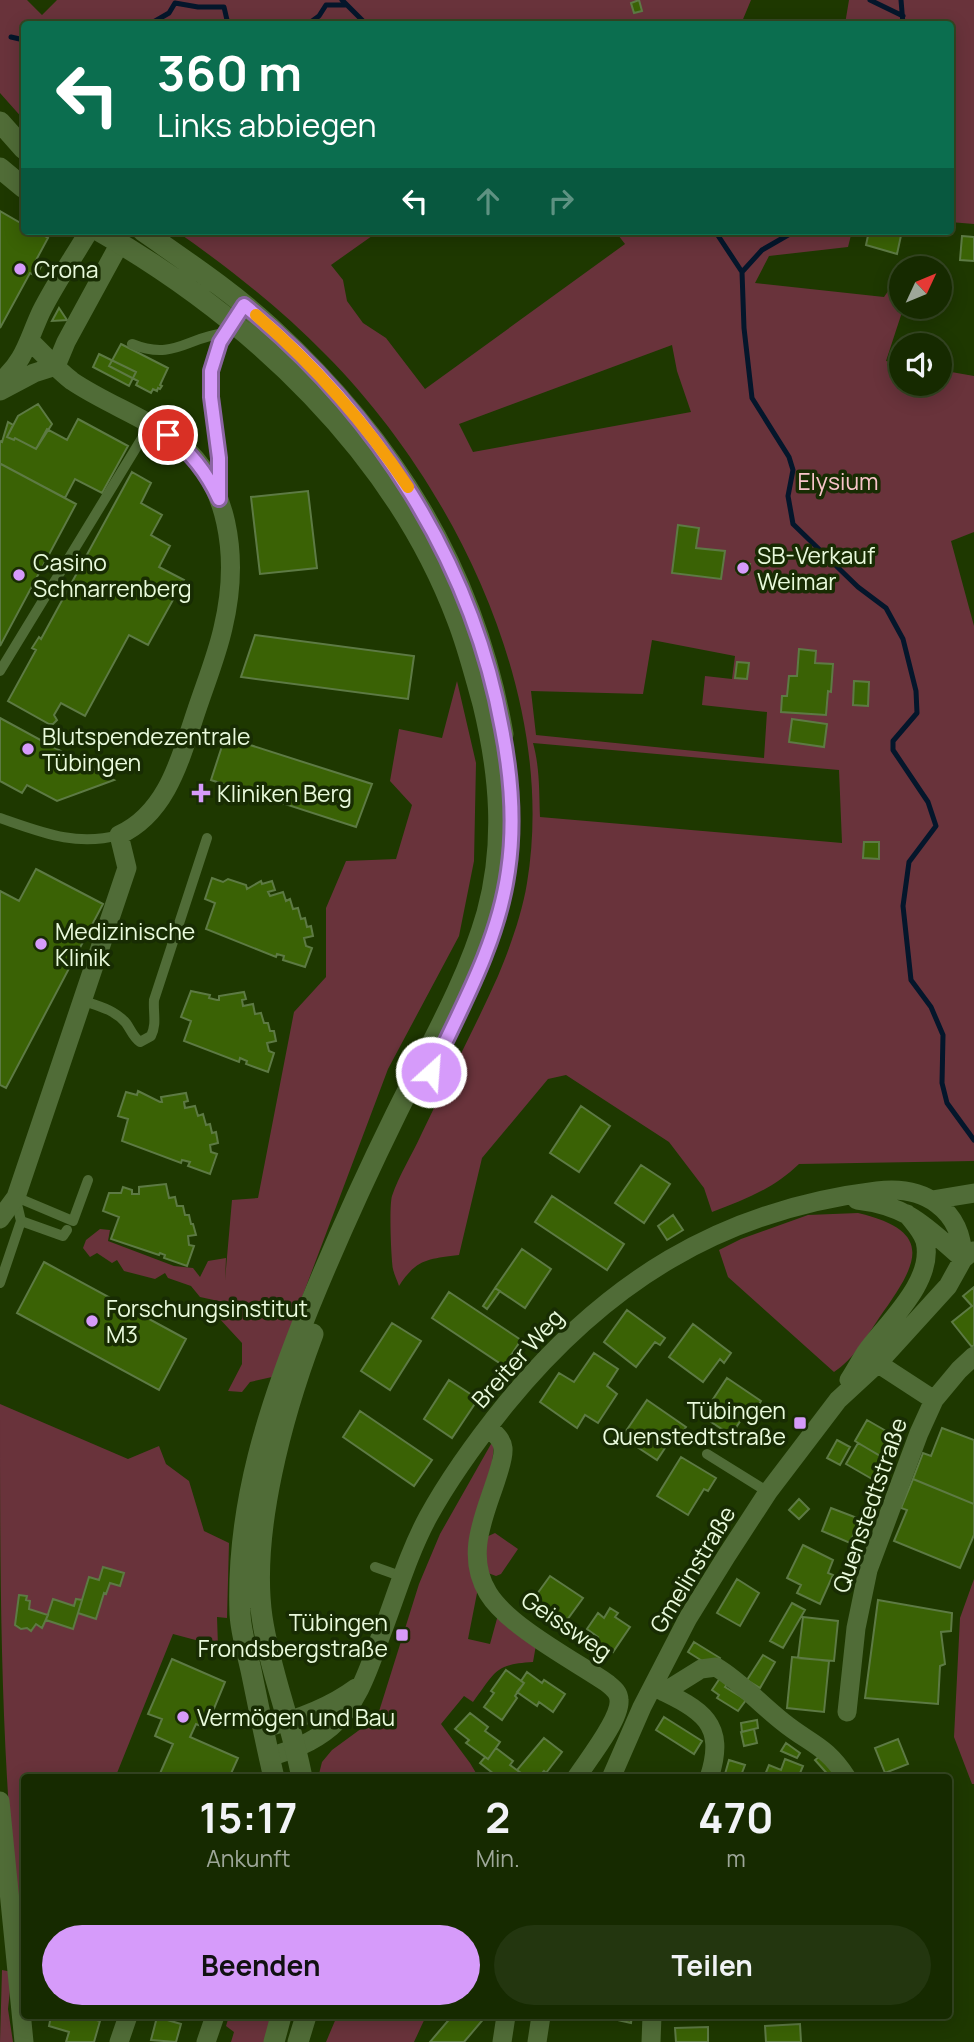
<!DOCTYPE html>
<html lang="de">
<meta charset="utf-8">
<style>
body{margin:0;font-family:Manrope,sans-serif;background:#23360f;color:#f1f3f6;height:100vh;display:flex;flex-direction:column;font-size:26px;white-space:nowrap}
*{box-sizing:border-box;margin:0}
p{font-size:23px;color:#9ea799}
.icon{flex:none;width:38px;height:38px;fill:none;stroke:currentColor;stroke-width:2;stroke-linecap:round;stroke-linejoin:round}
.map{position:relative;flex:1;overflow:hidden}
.sheet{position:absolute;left:21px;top:1774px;width:931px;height:245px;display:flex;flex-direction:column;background:#162a00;border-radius:7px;box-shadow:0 4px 18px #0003,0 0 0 2px #354622}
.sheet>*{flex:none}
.hud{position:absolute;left:21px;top:21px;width:933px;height:214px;border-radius:7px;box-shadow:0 4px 18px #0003,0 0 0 2px #354622;background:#0b6e4f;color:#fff;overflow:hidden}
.needle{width:46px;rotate:46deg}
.fabs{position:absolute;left:889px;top:256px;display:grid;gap:14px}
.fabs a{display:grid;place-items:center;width:63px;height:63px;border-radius:50%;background:#162a00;box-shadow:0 4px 18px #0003,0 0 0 2px #354622;font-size:35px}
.pin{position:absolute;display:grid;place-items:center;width:60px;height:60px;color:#fff;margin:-30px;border:4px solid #fff;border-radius:50%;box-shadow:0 2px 7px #0007}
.me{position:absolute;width:77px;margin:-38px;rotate:26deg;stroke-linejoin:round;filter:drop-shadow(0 0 5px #0008)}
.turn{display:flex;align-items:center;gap:24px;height:147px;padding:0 21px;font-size:32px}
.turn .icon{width:91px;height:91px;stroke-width:2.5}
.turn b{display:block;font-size:49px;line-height:60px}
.lanes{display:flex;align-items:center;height:66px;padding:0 21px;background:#0003;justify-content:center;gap:35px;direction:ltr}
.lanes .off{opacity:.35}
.eta{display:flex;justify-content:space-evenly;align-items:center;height:119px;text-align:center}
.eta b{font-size:42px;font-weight:700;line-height:49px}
.button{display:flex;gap:14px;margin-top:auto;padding:14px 21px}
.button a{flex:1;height:80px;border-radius:42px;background:#d69bfa;color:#111;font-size:28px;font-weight:700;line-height:80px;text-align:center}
.button a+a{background:#23360f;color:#f1f3f6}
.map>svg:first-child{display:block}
.green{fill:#69333b;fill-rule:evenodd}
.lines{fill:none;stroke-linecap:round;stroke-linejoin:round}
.stream{stroke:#04162b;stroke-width:5}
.building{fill:#3a6205;stroke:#5d7a44;stroke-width:2}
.service{stroke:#506c37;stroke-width:10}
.minor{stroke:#506c37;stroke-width:19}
.tertiary{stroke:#506c37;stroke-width:21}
.route-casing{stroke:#8b65a2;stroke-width:18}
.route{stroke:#d69bfa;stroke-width:12}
.slow{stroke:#f59e0b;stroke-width:12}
.poi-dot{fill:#d69bfa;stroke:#182c03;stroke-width:2.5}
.labels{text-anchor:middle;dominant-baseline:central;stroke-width:7;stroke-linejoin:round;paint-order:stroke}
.poi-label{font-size:23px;fill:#e9fadc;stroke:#182c03;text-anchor:start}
.park-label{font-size:23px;fill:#f9c5ca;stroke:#182c03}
.street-label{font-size:23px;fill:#e9fadc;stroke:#182c03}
</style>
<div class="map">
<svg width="974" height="2042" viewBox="0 0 974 2042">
<rect width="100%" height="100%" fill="#1e3800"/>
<!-- green -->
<path class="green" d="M 0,0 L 27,0 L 42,15 L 57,0 L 751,0 L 741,24 L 24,24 L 24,120 L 0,93 Z
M 849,0 L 974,0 L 974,224 L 950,222 L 950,24 L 845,24 Z
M 176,231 L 379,231 L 331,265 L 343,280 L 347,301 L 363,323 L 386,338 L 425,389 L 625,244 L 615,231 L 852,231 L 848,247 L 769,256 L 755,283 L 884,297 L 891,287 L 898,264 L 917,267 L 901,268 L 901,306 L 904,306 L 886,361 L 901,364 L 901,383 L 940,383 L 940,370 L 974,376 L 974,532 L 951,541 L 974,626 L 974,1161 L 799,1164 C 773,1189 744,1200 712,1212 L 704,1188 L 669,1142 L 566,1075 L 548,1079 L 482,1158 L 459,1255 C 429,1259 417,1258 399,1286 C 397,1280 394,1274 393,1269 C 391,1256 389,1206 392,1196 C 399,1175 412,1155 421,1135 C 446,1082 474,1030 498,976 C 510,947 522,914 527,883 C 558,696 455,485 326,355 C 280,308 229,268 176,231 ZM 672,345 L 677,371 L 691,412 L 473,452 L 459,424 ZM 652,640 L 735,656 L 732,679 L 705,676 L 702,705 L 767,712 L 764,758 L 536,735 L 531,691 L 643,694 ZM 533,743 L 839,770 L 842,843 L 540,817 C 539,793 540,768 533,743 Z
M 457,681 L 476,763 L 474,861 L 459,936 L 388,1069 L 272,1377 L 250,1382 L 242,1392 L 228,1391 L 242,1364 L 242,1343 L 218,1317 L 223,1302 L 200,1297 L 191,1286 L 168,1278 L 165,1273 L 155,1279 L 124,1271 L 117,1260 L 112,1263 L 97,1253 L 90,1257 L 83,1248 L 86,1240 L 100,1229 L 110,1230 L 108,1241 L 174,1266 L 193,1268 L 200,1277 L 208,1261 L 226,1258 L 225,1280 L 232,1200 L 258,1198 L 294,1012 L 326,977 L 326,908 L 346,861 L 396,859 L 412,805 L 390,781 L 399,729 L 442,738 Z
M 858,1213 C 939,1232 915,1267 879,1318 C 867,1336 853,1360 834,1372 L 728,1277 L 719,1250 L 741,1239 L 808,1215 Z
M 0,1404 L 128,1459 L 159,1446 L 166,1464 L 189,1481 L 204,1531 L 229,1543 L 227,1618 L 217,1617 L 218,1646 L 173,1634 L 115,1778 L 24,1778 L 24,1906 L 17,1907 C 0,1739 0,1572 0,1404 Z
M 495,1437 L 478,1588 L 468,1639 L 490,1644 L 498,1615 L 536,1645 L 533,1662 C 494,1664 495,1673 473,1702 L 464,1696 L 441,1724 L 470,1763 L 479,1778 L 318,1778 L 322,1762 L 332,1750 L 373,1720 L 376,1721 L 419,1584 L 440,1534 Z
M 495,1533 L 518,1549 L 501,1574 L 496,1576 L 488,1573 L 484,1538 Z
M 974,1579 L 974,1784 L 972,1784 L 954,1737 L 960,1618 Z
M 2,1970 L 12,1972 L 8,2009 L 13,2042 L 0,2042 Z
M 229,2016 L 273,2016 L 267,2042 L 231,2042 L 234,2032 L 226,2026 Z
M 337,2016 L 426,2016 L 414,2042 L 326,2042 Z"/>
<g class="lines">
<!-- stream -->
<path class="stream" d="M 342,0 L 366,24
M 870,0 L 903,16
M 901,0 L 903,24
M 150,24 L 169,13 L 175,3 L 198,7 L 224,7 L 227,20 L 231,24
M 308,24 L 319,16 L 326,5 L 345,5
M 11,37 L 24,40
M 715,231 L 742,272
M 795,231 L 762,250 L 742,272 L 744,328 L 752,398 L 789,457 L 793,470 L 788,496 L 793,524 L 858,587 L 886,608 L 903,639 L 916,691 L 917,713 L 893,741 L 893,750 L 928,802 L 936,826 L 909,862 L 903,906 L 911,980 L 931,1007 L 943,1035 L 942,1083 L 947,1103 L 974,1140"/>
</g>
<!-- building -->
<path class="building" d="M 639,0 L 642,11 L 634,13 L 631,3 Z
M 0,211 L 24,225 L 24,231 L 36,231 L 48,238 L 35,262 L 42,265 L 36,276 L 30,273 L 0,328 Z
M 869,231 L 902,231 L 897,254 L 866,245 Z
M 962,236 L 974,237 L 974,261 L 960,260 Z
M 59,308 L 67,320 L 52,321 Z
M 121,344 L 168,368 L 160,385 L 162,386 L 160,389 L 158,388 L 157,391 L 153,389 L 151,393 L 136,385 L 138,381 L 109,366 Z
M 99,354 L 136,372 L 129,386 L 93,367 Z
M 38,404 L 52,424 L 36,449 L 15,438 L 14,440 L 7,437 L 18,416 Z
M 78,419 L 128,446 L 102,493 L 75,479 L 65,498 L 1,464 L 0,466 L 0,441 L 2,442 L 8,422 L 13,425 L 7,437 L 14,440 L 15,438 L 36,449 L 47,429 L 67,440 Z
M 1,464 L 76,504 L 0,646 L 0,466 Z
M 132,472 L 151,483 L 141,503 L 162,515 L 151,535 L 170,546 L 159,567 L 184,580 L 148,645 L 129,635 L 85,716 L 61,703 L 54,715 L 57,720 L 53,724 L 49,724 L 8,701 L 36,650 L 32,648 L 39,637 L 41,639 Z
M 308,491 L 317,568 L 260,574 L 251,497 Z
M 678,525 L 699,528 L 696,548 L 725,551 L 721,579 L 672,573 Z
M 739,562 L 750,564 L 748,574 L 737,572 Z
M 255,635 L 414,656 L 408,699 L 241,677 Z
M 799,649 L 816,651 L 815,663 L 833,664 L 831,692 L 828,691 L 826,715 L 781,712 L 782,696 L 787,696 L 789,676 L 797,676 Z
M 737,662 L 749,663 L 747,679 L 735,678 Z
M 854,681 L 869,682 L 868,706 L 853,705 Z
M 0,718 L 114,780 L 57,801 L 27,785 L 22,793 L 0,781 Z
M 792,719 L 827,724 L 824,747 L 789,742 Z
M 225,737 L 372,784 L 356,827 L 211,780 Z
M 864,842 L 879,842 L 879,859 L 863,858 Z
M 36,869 L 103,904 L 6,1088 L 0,1085 L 0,891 L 19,901 Z
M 212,878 L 223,882 L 228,879 L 246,885 L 247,889 L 261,881 L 262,884 L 272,881 L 275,890 L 268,892 L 270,896 L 283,892 L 286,901 L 290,899 L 293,909 L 298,908 L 301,919 L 305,918 L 307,927 L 311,926 L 313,936 L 304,938 L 306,946 L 312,948 L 305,967 L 283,960 L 284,956 L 277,954 L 276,957 L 206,929 L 215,903 L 205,899 Z
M 191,991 L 210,995 L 209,998 L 217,1000 L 219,1000 L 219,996 L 244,992 L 246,999 L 242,1000 L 243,1006 L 253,1004 L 255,1014 L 261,1013 L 264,1023 L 268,1023 L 270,1031 L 274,1031 L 276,1041 L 267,1043 L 269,1051 L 274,1053 L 268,1072 L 246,1064 L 247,1061 L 240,1058 L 239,1062 L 184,1041 L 191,1021 L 181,1017 Z
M 138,1091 L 160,1102 L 162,1102 L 161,1097 L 186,1093 L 188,1101 L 184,1102 L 185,1108 L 195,1106 L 198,1116 L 203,1114 L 206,1125 L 210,1124 L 212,1133 L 216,1132 L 218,1143 L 210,1145 L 211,1152 L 217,1154 L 210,1174 L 188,1166 L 190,1162 L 182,1160 L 181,1163 L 122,1141 L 128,1119 L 118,1116 L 126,1092 L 137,1095 Z
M 581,1106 L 610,1126 L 579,1172 L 550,1153 Z
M 641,1165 L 670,1184 L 644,1223 L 615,1203 Z
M 166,1184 L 169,1198 L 175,1197 L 177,1206 L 183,1206 L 185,1215 L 189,1215 L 191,1224 L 193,1224 L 196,1235 L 188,1236 L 189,1245 L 194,1246 L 187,1266 L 164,1258 L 165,1255 L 160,1253 L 159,1255 L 111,1239 L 119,1217 L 103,1211 L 109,1193 L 121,1193 L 123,1187 L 132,1190 L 132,1194 L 139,1194 L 139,1187 Z
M 552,1196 L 624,1244 L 607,1270 L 535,1222 Z
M 673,1215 L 683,1230 L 667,1240 L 658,1226 Z
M 522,1249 L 551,1269 L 525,1308 L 495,1288 Z
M 44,1262 L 186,1339 L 159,1390 L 17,1313 Z
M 974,1287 L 974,1345 L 972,1347 L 952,1322 L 972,1306 L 963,1296 Z
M 495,1288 L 500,1291 L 487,1309 L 483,1306 Z
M 449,1292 L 521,1340 L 504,1366 L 432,1318 Z
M 627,1310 L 665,1338 L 660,1345 L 655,1342 L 636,1367 L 604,1342 Z
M 392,1323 L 421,1341 L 390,1390 L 361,1371 Z
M 693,1324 L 731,1353 L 724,1363 L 720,1359 L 703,1382 L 669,1357 Z
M 594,1353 L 618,1369 L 607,1386 L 617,1394 L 598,1423 L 585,1415 L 577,1428 L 540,1402 L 559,1373 L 574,1382 Z
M 727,1378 L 761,1401 L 753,1414 L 747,1411 L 731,1435 L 702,1416 Z
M 449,1380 L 478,1399 L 452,1438 L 424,1419 Z
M 647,1400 L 686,1427 L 678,1439 L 673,1436 L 657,1460 L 622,1437 Z
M 360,1411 L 432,1460 L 414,1486 L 343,1437 Z
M 867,1420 L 893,1435 L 880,1456 L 855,1441 Z
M 942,1428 L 974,1440 L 974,1504 L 913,1479 L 923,1453 L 931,1456 Z
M 837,1440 L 850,1447 L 840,1465 L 827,1458 Z
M 858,1443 L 884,1458 L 872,1479 L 846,1464 Z
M 681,1457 L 716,1478 L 708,1491 L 704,1489 L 688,1515 L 657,1496 Z
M 913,1479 L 974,1504 L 974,1535 L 960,1568 L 894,1541 L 907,1510 L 901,1508 Z
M 799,1499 L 809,1509 L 799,1519 L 789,1510 Z
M 866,1504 L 878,1510 L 872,1522 L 860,1516 Z
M 831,1508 L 860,1519 L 850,1543 L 822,1531 Z
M 803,1545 L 833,1560 L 828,1573 L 833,1575 L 820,1604 L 797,1593 L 801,1585 L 787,1578 Z
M 103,1567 L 124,1573 L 120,1586 L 110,1583 L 106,1594 L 104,1593 L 96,1619 L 78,1613 L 89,1577 L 99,1580 Z
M 550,1576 L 583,1598 L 564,1624 L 532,1601 Z
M 737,1579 L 759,1593 L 740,1626 L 717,1613 Z
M 19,1595 L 27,1596 L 26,1600 L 30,1601 L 29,1609 L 48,1615 L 42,1628 L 36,1624 L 31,1631 L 27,1628 L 21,1629 L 15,1625 Z
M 53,1599 L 74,1606 L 76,1599 L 82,1600 L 73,1629 L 46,1620 Z
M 878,1600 L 952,1613 L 951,1631 L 941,1632 L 945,1664 L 940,1666 L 938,1704 L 865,1698 Z
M 792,1603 L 805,1610 L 783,1648 L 770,1641 Z
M 610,1608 L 618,1613 L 615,1617 L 630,1627 L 613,1652 L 595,1640 L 598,1637 L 587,1629 L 598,1613 L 604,1618 Z
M 803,1617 L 838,1621 L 834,1661 L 798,1658 Z
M 694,1642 L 720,1658 L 718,1662 L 707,1664 L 688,1652 Z
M 763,1655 L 775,1662 L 760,1688 L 747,1680 Z
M 792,1657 L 829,1661 L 824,1712 L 787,1708 Z
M 172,1659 L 225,1682 L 206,1728 L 196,1724 L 190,1737 L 238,1758 L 229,1778 L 158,1778 L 173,1744 L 155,1736 L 162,1719 L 148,1714 Z
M 506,1670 L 524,1683 L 515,1696 L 517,1698 L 502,1720 L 484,1707 L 494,1693 L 491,1691 Z
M 527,1672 L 542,1683 L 544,1680 L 565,1694 L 553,1712 L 539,1702 L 537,1706 L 517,1692 L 524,1683 L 521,1681 Z
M 720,1678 L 728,1683 L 725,1687 L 746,1700 L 738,1711 L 717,1698 L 719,1695 L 712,1690 Z
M 470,1713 L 488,1727 L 485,1731 L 500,1742 L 488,1759 L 466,1743 L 469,1740 L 455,1729 Z
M 664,1717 L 702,1741 L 694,1754 L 656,1730 Z
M 757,1720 L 758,1728 L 742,1732 L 741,1723 Z
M 754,1729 L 757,1743 L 744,1746 L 741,1732 Z
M 544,1738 L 562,1752 L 546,1773 L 544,1771 L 538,1778 L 528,1778 L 517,1770 Z
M 898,1739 L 908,1764 L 885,1773 L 875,1748 Z
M 786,1743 L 800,1753 L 797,1758 L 781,1751 Z
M 496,1748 L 513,1761 L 510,1765 L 525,1776 L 523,1778 L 494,1778 L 494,1774 L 480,1763 L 485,1757 L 488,1759 Z
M 820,1756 L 839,1778 L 831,1778 L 815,1760 Z
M 785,1759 L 803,1766 L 798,1778 L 764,1777 L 769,1765 L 781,1770 Z
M 729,1760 L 745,1765 L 740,1778 L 725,1774 Z
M 51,2016 L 82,2016 L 100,2021 L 94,2042 L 66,2042 L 69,2032 L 49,2026 Z
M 452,2016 L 486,2016 L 464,2042 L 430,2042 Z
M 600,2016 L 632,2016 L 631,2023 Z
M 157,2017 L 181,2024 L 176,2042 L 151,2040 Z
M 800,2024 L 801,2042 L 766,2042 L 765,2026 Z
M 708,2027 L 708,2042 L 676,2042 L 675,2028 Z"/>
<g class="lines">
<!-- service -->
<path class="service" d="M 132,344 C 174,361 187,337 225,333
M 219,488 L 211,371 L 220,342 L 244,305
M 0,671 L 150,425
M 0,818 C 41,832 76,847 119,835
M 84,1001 C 99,1006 115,1010 126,1023 C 131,1030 133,1037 140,1042 L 151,1036 C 157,1024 153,1013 154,1000 L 207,838
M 16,1197 L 73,1221 L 88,1180
M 21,1221 L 63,1236 L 67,1230
M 0,1283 L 21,1221 L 16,1200
M 707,1454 L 768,1492
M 375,1567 L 403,1577"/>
<!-- minor -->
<path class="minor" d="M 0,382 C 25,361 28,340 41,312 C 55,284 73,258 89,231
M 0,391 L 34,373 L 56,366 L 66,342 L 120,243 L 114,231
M 857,1200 C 909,1206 926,1227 963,1259
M 932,1200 L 974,1193
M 0,1219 L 16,1197 L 127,868 L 119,835 C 168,813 181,756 197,709 C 206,682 217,655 223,628 C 239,561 232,478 170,436 C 139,415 103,402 72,381 C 57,370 44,354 30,341
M 868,1357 L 934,1400
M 849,1380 C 855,1371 860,1361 866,1352 C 887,1323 935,1281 925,1241 C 922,1231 913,1222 907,1214
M 488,1427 C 494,1433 502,1439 503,1448 C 504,1458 499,1470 496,1480 C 484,1517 465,1555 488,1593 C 508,1626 573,1660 607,1683 C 613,1688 619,1692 619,1700 C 621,1719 587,1761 576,1778
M 656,1688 C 702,1710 727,1723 709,1778
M 664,1692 L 701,1669 L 716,1667 C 741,1682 760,1704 783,1722 C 810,1744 826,1745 847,1778
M 847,1712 L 856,1628 L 868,1570 L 919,1433 L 934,1400 L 959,1370 L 974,1356
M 263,1728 C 296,1720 329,1708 356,1688
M 269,1757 C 292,1750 312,1743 331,1727 C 358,1704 369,1668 381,1635 C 396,1596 408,1554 428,1517 C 450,1477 477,1440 506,1404 C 605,1283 720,1210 877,1191 C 924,1185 962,1209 963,1259
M 611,1778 L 642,1707 L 688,1618 L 727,1555 L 768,1492 L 838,1400 L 877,1364 L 948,1286 L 963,1259 L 973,1251
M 0,1801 L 24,2042
M 119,2042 L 128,2016
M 206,2042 L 215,2016
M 502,2042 L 506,2016
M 537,2042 L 541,2016
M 651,2042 L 652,2016"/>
<!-- tertiary -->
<path class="tertiary" d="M 0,122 L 24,149
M 0,168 L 24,188
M 99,231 C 252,319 394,452 457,619 C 468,647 475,676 483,704 C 500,774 506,843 487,913 C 467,983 428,1049 396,1114 C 365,1177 336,1241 309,1307 C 269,1406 236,1505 240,1614 C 241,1634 248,1655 252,1675 C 259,1709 266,1744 274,1778
M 143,231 C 187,262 231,291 270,327 C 393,440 474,569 503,734
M 302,1778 C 292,1724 270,1672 262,1617 C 250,1531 283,1414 313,1334
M 274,2042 L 281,2016
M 298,2042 L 306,2016"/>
</g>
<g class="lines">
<defs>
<path id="route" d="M 168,435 C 191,452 207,473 219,499 L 219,458 L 211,397 L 211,371 L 220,342 L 244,305 C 376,412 472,561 502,729 C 511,775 515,824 508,871 C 498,943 461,1008 431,1072"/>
</defs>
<!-- route casing -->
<use href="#route" class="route-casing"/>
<!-- route -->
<use href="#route" class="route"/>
<!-- slow -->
<path class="slow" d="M 256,315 C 313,364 366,424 408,487"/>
</g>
<!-- markers -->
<g class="poi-dot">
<circle cx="20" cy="269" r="7"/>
<circle cx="743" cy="568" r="7"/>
<circle cx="19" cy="575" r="7"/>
<circle cx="28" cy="749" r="7"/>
<path d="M197.5 782.5h7v7h7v7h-7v7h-7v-7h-7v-7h7z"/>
<circle cx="41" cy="944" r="7"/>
<circle cx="92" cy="1321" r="7"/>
<rect x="793" y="1416" width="14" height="14" rx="3.5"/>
<rect x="395" y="1628" width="14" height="14" rx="3.5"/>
<circle cx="183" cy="1717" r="7"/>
</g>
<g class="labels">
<!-- poi labels -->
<g class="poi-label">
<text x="34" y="269">Crona</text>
<text x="757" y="555">SB-Verkauf<tspan x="757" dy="26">Weimar</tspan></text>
<text x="33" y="562">Casino<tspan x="33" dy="26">Schnarrenberg</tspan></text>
<text x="42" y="736">Blutspendezentrale<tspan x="42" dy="26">Tübingen</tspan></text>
<text x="217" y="793">Kliniken Berg</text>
<text x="55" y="931">Medizinische<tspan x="55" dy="26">Klinik</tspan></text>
<text x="106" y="1308">Forschungsinstitut<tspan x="106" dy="26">M3</tspan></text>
<text x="786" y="1410" text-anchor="end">Tübingen<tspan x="786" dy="26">Quenstedtstraße</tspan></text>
<text x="388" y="1622" text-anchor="end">Tübingen<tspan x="388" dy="26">Frondsbergstraße</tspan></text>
<text x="197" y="1717">Vermögen und Bau</text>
</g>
<!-- park labels -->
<g class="park-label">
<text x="838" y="481">Elysium</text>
</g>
<!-- street labels -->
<g class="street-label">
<text transform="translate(517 1358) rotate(-48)">Breiter Weg</text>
<text transform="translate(869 1505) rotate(-71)">Quenstedtstraße</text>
<text transform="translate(692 1569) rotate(-59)">Gmelinstraße</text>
<text transform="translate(567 1625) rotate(34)">Geissweg</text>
</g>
</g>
</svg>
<div class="fabs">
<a><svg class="needle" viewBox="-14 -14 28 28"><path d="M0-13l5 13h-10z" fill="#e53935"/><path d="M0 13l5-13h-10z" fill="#9ea799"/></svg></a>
<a><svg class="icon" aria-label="sound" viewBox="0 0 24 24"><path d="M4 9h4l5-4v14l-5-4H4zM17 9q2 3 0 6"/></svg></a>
</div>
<div class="pin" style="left:168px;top:435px;background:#d93025"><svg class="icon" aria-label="arrive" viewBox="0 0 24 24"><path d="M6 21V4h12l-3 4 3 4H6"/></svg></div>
<svg class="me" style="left:431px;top:1072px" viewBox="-20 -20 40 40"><circle r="17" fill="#d69bfa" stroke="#fff" stroke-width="3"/><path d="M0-11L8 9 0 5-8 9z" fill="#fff"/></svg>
<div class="hud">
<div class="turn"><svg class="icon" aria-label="left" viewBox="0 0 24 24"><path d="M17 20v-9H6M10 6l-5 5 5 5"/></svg><div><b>360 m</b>Links abbiegen</div></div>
<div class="lanes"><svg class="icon" aria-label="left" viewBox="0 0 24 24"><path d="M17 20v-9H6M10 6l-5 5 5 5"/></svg><svg class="icon off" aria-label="ahead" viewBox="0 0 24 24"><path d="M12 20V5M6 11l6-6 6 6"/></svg><svg class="icon off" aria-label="right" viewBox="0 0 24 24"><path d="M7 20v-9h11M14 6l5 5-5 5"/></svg></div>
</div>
<section class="sheet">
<div class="eta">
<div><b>15:17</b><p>Ankunft</p></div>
<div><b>2</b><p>Min.</p></div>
<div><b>470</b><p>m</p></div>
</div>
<div class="button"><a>Beenden</a><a>Teilen</a></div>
</section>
</div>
